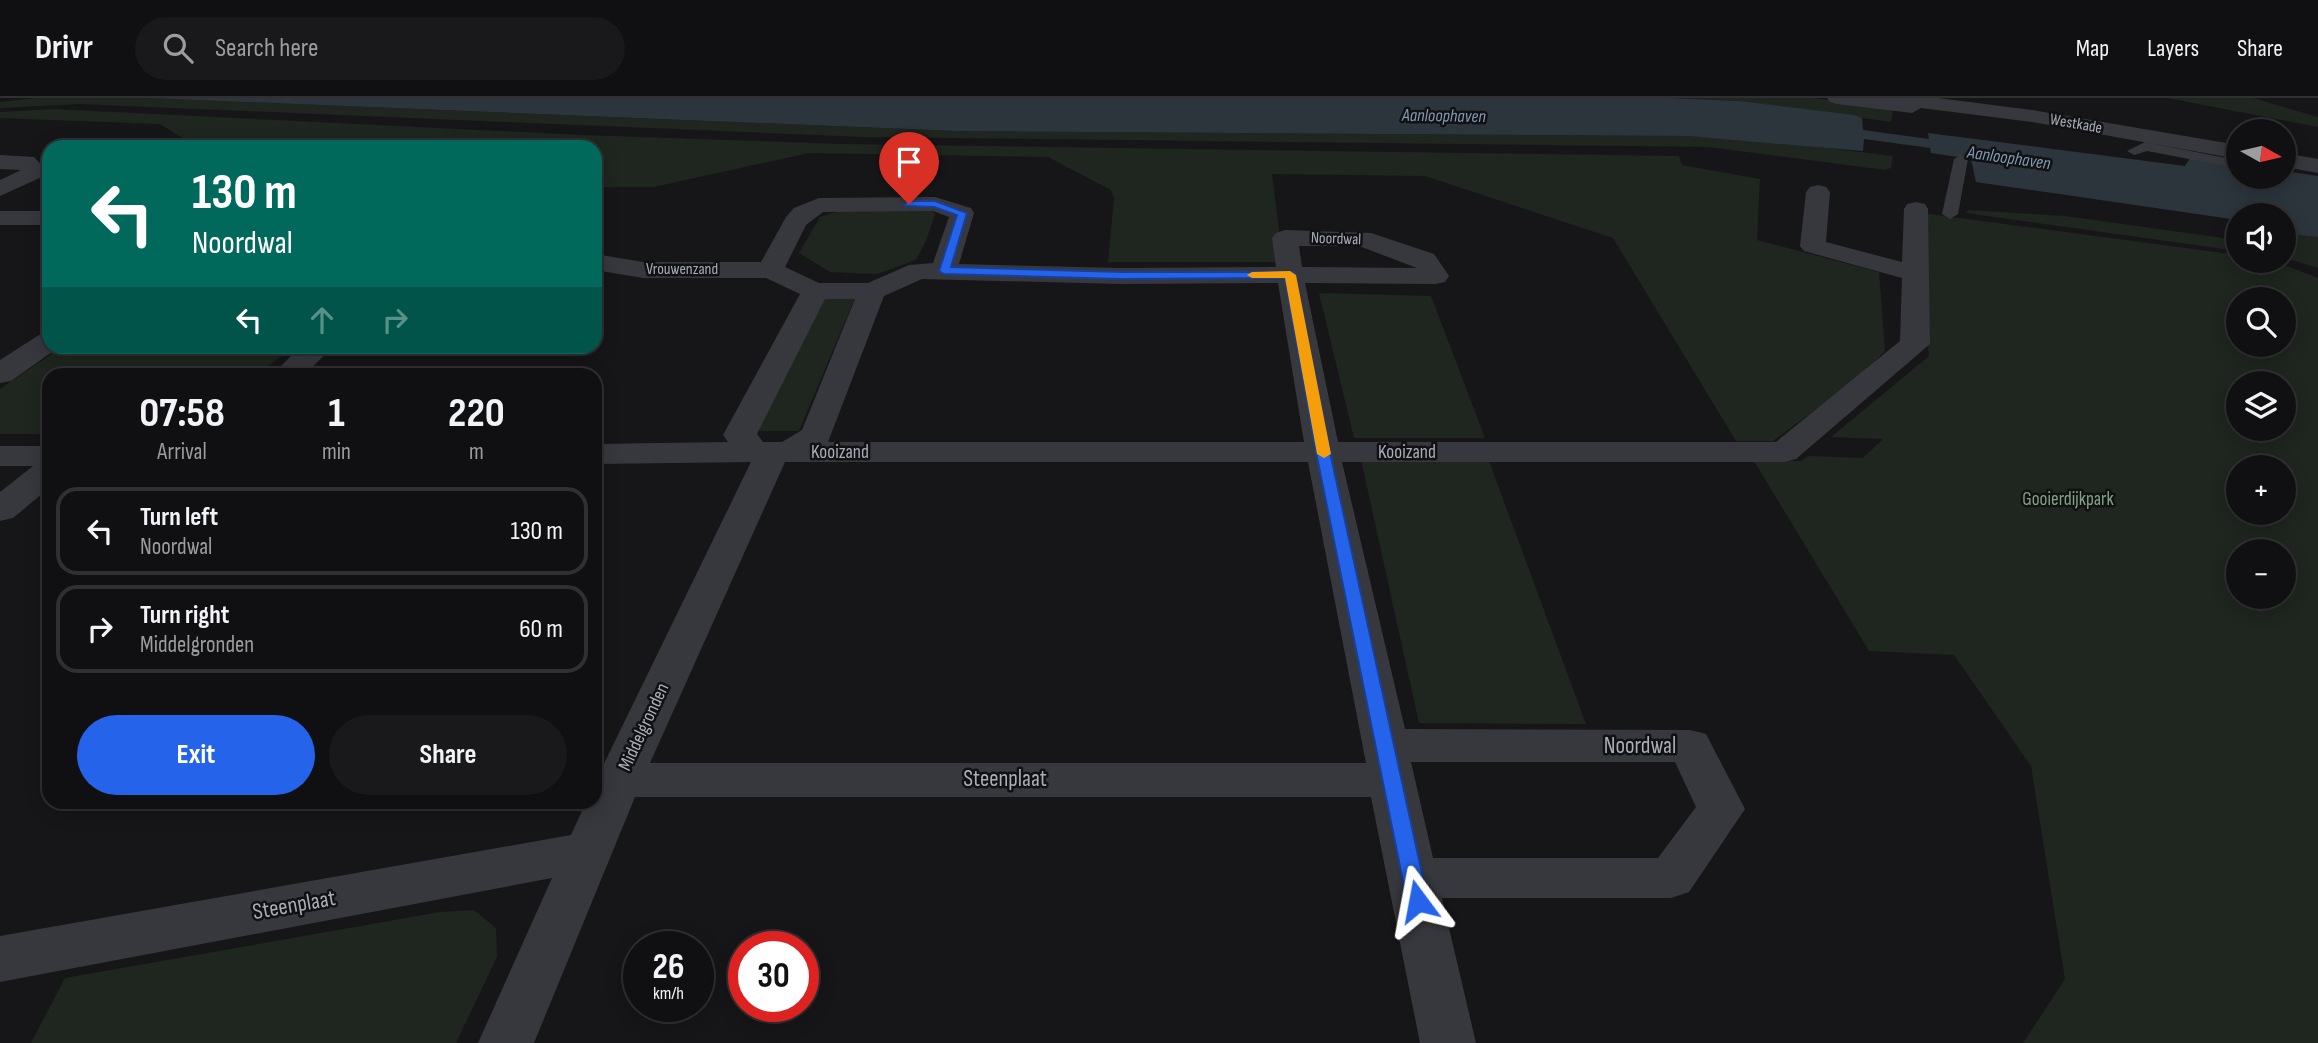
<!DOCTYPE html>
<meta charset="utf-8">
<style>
body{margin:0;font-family:"Sofia Sans Condensed",sans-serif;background:#19191b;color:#f1f3f6;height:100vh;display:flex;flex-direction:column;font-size:26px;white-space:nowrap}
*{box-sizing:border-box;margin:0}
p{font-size:23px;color:#9c9d9f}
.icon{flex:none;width:38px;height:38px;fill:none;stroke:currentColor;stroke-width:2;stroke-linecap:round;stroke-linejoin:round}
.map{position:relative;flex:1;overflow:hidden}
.details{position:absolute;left:42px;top:270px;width:560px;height:441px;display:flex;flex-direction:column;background:#101012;border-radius:21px;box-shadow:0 4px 18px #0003,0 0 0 2px #303032}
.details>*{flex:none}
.top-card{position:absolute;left:42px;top:42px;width:560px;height:214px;border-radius:21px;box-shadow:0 4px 18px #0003,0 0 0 2px #303032;background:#00695c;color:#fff;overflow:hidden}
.needle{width:46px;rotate:98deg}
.fabs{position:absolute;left:2226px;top:21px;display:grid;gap:14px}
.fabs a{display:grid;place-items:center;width:70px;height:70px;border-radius:50%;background:#101012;box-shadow:0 4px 18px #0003,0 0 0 2px #303032;font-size:35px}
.speed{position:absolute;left:623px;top:833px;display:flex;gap:14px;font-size:35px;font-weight:700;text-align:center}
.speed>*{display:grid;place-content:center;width:91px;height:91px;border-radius:50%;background:#101012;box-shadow:0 4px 18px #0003,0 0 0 2px #303032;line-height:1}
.speed small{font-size:18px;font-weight:400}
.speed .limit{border:10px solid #d22;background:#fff;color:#111}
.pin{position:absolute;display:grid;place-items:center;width:60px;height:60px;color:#fff;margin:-72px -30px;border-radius:50% 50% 50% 0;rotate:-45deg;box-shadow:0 0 7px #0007}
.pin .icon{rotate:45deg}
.me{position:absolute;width:77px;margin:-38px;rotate:347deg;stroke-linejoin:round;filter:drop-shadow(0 0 5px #0008)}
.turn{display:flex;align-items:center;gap:24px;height:147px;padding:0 35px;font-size:32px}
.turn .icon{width:91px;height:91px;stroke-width:2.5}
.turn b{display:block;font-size:49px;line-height:60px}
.lanes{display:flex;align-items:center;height:66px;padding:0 35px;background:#0003;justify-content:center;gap:35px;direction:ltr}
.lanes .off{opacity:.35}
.eta{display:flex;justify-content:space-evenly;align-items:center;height:119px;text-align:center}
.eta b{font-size:42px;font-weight:700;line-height:49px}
.primary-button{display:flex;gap:14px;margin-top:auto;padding:14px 35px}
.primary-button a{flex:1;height:80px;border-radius:42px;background:#2563eb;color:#fff;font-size:28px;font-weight:700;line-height:80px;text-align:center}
.primary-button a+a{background:#19191b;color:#f1f3f6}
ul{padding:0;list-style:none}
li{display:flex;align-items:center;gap:21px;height:88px;margin:0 14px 10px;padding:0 21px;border:4px solid #303032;border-radius:21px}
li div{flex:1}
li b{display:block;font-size:26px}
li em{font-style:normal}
header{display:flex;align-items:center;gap:42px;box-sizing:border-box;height:98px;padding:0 35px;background:#101012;border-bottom:2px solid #303032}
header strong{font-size:33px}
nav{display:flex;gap:38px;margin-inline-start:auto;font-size:24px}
.search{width:490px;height:63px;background:#19191b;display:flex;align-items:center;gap:18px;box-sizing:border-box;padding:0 24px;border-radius:38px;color:#9c9d9f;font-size:26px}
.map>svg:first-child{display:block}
.green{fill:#1e261f;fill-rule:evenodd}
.water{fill:#2c353c}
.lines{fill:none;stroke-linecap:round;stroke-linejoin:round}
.service{fill:#37383d;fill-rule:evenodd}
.minor{fill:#37383d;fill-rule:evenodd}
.route{fill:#2563eb;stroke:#184099;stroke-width:2}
.slow{fill:#f59e0b}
.labels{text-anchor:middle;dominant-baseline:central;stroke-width:5;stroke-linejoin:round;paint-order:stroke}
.far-street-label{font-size:16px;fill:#a8adb8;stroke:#111113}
.far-water-label{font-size:18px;font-style:italic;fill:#7f9bb3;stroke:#111113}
.street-label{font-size:19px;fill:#a8adb8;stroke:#111113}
.park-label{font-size:19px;fill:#7fa381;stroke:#111113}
.near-street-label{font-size:23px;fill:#a8adb8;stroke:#111113}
</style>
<header>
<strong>Drivr</strong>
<div class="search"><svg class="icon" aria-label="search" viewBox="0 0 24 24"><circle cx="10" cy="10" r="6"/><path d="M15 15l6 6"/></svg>Search here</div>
<nav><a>Map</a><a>Layers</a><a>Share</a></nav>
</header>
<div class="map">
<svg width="2318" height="945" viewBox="0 0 2318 945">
<rect width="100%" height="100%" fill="#161618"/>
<!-- green -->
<path class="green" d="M 35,0 L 149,0 L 956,33 L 1688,38 L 1778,44 L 1893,58 L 1891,70 L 1885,72 L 1708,49 L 862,39 L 80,6 L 0,10 L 0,4 Z
M 1668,0 L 1814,0 L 1889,9 L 1893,13 L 1891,24 L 1740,3 Z
M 2167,0 L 2253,0 L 2318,19 L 2318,29 Z
M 52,11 L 583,37 L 840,46 L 1679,58 L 1682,67 L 1760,81 L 1757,142 L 1879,174 L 1885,253 L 1857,281 L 1773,343 L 1736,343 L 1613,140 L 1425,78 L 1272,76 L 1283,164 L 1108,164 L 1114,100 L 1111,92 L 1048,59 L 809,55 L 654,89 L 595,89 L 595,49 L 197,49 L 160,26 L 0,20 L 0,14 Z
M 843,112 L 932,113 L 935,116 L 926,143 L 916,162 L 877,176 L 830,174 L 799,155 L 820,119 Z
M 1968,112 L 2065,118 L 2238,142 L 2238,153 L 1966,115 Z
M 1922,115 L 2238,157 L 2238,163 L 2274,163 L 2318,180 L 2318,945 L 2023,945 L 2065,881 L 2031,668 L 1954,557 L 1869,553 L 1754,363 L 1801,363 L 1808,358 L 1863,360 L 1883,341 L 1831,339 L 1929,258 L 1922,172 ZM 2238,201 L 2284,201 L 2284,247 L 2238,247 ZM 2238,285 L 2284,285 L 2284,331 L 2238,331 ZM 2238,369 L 2284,369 L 2284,415 L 2238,415 ZM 2238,453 L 2284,453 L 2284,499 L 2238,499 Z
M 2288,136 L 2318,139 L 2318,170 L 2284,160 L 2284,148 L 2294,149 Z
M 1319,195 L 1431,198 L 1485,340 L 1354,340 Z
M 822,200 L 855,200 L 799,333 L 753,333 Z
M 62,249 L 62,248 L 292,249 L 259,276 L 49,276 L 49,336 L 0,336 L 0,291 Z
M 1361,362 L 1489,363 L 1586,626 L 1419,625 Z
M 474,812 L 496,830 L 497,859 L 456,945 L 31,945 L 65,880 L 440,814 Z"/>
<!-- water -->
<path class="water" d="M 149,0 L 1668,0 L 1740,3 L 1854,17 L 1862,20 L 1863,32 L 1929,41 L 1928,35 L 2185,68 L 2190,60 L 2238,69 L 2238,79 L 2284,79 L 2284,73 L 2318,78 L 2318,139 L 2288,136 L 2284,130 L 2284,117 L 2238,117 L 2238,122 L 1976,84 L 1971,61 L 1931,55 L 1930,50 L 1864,41 L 1863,53 L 1688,38 L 956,33 Z"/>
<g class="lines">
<!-- service -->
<path class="service" d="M 2145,44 L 2231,61 L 2238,65 L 2231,69 L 2147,53 L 2134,57 L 2127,53 Z
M 1961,57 L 1968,61 L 1958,116 L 1950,121 L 1942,116 L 1954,61 Z"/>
<!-- minor -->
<path class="minor" d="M 1827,0 L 1938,0 L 2032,12 L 2238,47 L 2238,61 L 2032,24 L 1921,10 L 1912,15 L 1837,6 L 1830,4 Z
M 2284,55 L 2318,61 L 2318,75 L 2284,69 Z
M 0,57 L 34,59 L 47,73 L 44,78 L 0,98 L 0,82 L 21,72 L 0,71 Z
M 1818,87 L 1826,89 L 1830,94 L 1826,144 L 1902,164 L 1904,111 L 1907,106 L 1916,104 L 1925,106 L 1928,111 L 1930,246 L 1796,361 L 1784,364 L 1342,364 L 1405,631 L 1690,632 L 1706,636 L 1745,711 L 1689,794 L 1671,800 L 1442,800 L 1476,945 L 1420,945 L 1371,699 L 635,699 L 534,945 L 478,945 L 552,780 L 0,884 L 0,838 L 571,737 L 586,704 L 595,704 L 596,682 L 751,364 L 595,366 L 595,346 L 728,344 L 723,337 L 800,196 L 766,180 L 643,180 L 595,172 L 595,156 L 643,164 L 761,164 L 786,119 L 794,110 L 819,100 L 935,99 L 971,110 L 974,115 L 959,166 L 1121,170 L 1276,169 L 1272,140 L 1276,135 L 1285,132 L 1371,135 L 1434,156 L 1449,178 L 1445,184 L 1435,186 L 1305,185 L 1338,344 L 1776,344 L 1900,243 L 1902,180 L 1804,153 L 1800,148 L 1806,94 L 1810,89 ZM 933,113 L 949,119 L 933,165 L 909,167 L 868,185 L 819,185 L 785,169 L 806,127 L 823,114 ZM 1299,148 L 1359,148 L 1417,170 L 1302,169 ZM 922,181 L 1121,186 L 1278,185 L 1304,344 L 828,344 L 884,198 ZM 825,201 L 855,201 L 802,332 L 782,344 L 763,344 L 757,336 ZM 785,364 L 1308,364 L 1366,665 L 650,665 ZM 1411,664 L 1675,664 L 1696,709 L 1658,760 L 1433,760 Z
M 0,113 L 49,113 L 49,127 L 0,127 Z
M 49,234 L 49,248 L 59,249 L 11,283 L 0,285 L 0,262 L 39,237 Z
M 301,248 L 334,248 L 305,276 L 273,276 Z
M 0,348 L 49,348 L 49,390 L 13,420 L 0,423 L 0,394 L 33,368 L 0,368 Z"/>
</g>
<!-- route -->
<path class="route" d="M 909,103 L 935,103 L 967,115 L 951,169 L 1121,174 L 1294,174 L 1330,354 L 1428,803 L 1425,809 L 1418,812 L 1410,809 L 1407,803 L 1316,354 L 1285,180 L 1121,181 L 944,176 L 939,173 L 957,117 L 934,109 L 906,108 L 904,106 Z"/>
<!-- slow -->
<path class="slow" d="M 1290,173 L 1296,177 L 1331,356 L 1324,360 L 1317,356 L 1285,180 L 1252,180 L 1247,177 L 1252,174 Z"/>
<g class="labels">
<!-- far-street labels -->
<g class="far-street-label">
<text transform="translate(2076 26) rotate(10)">Westkade</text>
<text transform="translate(1336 141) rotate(2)">Noordwal</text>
<text x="682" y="171">Vrouwenzand</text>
</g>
<!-- far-water labels -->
<g class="far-water-label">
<text transform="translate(1444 18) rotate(1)">Aanloophaven</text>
<text transform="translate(2009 60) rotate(8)">Aanloophaven</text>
</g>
<!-- street labels -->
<g class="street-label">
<text x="840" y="354">Kooizand</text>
<text x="1407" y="354">Kooizand</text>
<text transform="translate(644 629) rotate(-65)">Middelgronden</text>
</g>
<!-- park labels -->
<g class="park-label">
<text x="2068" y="401">Gooierdijkpark</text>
</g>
<!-- near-street labels -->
<g class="near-street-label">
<text x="1640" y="648">Noordwal</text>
<text x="1005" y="681">Steenplaat</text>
<text transform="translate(294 807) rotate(-10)">Steenplaat</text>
</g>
</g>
</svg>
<div class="fabs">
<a><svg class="needle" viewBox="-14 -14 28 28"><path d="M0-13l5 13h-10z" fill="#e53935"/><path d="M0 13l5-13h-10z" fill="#9c9d9f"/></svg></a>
<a><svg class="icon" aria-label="sound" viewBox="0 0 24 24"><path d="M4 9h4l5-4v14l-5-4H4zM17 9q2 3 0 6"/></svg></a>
<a><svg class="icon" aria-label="search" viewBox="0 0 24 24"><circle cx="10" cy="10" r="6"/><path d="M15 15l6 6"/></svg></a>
<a><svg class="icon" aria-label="layers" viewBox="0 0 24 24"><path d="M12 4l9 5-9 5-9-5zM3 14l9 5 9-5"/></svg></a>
<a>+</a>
<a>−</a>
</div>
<div class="speed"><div>26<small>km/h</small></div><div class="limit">30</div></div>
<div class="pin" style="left:909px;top:106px;background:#d93025"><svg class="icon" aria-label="arrive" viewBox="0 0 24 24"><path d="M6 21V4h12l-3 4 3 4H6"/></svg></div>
<svg class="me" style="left:1418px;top:803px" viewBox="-20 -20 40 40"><path d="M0-17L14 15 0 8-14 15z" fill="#2563eb" stroke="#fff" stroke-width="4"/></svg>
<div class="top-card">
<div class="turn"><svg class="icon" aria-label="left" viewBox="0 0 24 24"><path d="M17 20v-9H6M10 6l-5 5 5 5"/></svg><div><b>130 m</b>Noordwal</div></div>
<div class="lanes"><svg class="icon" aria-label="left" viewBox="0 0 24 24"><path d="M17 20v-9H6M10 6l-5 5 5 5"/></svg><svg class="icon off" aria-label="ahead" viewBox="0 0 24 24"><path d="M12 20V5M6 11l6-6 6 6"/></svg><svg class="icon off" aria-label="right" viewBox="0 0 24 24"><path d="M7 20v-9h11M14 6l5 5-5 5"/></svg></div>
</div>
<section class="details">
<div class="eta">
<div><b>07:58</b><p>Arrival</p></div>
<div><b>1</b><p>min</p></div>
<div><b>220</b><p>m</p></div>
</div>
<ul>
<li><svg class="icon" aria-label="left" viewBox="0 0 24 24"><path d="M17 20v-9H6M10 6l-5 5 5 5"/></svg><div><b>Turn left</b><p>Noordwal</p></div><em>130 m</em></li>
<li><svg class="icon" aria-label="right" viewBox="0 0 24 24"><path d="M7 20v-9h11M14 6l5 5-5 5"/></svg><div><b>Turn right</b><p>Middelgronden</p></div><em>60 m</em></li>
</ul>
<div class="primary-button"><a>Exit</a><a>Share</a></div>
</section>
</div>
